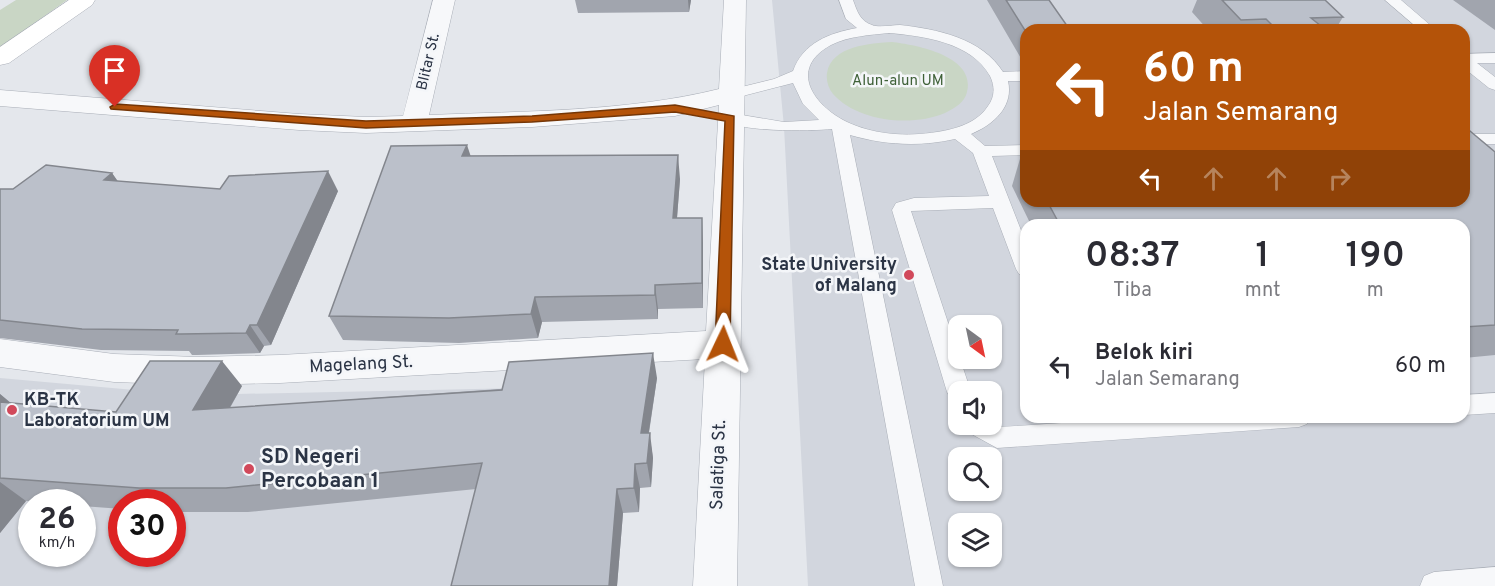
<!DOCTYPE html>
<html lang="id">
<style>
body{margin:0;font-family:Overpass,sans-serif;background:#f7f7f7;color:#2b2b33;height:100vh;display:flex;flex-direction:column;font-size:22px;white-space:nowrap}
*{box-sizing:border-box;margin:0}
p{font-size:20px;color:#7c7c81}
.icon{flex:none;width:33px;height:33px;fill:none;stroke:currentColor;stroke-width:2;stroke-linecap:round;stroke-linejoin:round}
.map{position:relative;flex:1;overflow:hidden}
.details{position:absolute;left:1020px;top:219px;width:450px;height:204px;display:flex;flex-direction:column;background:#fff;border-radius:18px;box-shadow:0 2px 4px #0004}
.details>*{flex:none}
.guide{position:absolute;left:1020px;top:24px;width:450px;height:183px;border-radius:18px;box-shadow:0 2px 4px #0004;background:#b45309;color:#fff;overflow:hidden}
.needle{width:39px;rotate:147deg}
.fabs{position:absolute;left:948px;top:315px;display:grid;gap:12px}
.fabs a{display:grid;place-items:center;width:54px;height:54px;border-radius:12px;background:#fff;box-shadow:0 2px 4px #0004;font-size:30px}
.speed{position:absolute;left:18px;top:489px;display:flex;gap:12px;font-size:30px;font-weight:700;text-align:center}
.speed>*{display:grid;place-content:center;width:78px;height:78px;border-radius:50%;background:#fff;box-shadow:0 2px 4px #0004;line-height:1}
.speed small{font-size:15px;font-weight:400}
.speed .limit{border:9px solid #d22;background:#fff;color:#111}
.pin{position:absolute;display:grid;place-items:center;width:51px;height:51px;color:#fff;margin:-62px -26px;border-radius:50% 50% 50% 0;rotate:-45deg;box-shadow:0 0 6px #0007}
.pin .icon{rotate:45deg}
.me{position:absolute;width:66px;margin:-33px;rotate:2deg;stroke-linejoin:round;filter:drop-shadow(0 0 4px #0008)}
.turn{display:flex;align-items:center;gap:21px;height:126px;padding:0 24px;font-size:27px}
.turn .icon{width:78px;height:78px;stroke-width:2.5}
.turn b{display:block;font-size:42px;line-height:51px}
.lanes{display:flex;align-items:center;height:57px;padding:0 24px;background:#0003;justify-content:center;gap:30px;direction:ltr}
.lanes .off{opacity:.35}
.eta{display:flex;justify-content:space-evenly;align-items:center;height:102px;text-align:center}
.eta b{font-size:36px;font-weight:600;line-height:42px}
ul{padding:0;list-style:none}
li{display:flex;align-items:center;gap:18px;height:90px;padding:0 24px}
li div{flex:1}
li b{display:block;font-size:22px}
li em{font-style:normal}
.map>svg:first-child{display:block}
.built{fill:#d2d6de;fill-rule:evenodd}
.green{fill:#c9d6c5}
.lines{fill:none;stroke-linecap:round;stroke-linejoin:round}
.lane-casing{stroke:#a9aeb7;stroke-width:1}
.street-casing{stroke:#a9aeb7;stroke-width:1}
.secondary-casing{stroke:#a9aeb7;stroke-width:1}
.lane{fill:#f7f8fa;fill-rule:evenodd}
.street{fill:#f7f8fa;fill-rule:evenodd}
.secondary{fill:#fff;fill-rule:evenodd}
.wall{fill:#a1a5ae}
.shaded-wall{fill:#83868d}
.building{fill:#bbc0ca;stroke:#83868d;stroke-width:1.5}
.route{fill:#b45309;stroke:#753606;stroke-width:1.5}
.poi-dot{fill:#d1495b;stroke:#f4f6f9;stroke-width:2}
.labels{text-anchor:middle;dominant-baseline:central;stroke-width:5;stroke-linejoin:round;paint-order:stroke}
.far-street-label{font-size:15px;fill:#2b3445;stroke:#f4f6f9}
.far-park-label{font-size:15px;fill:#3f6138;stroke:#f4f6f9}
.poi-label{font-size:18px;font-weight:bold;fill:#2b3445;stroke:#f4f6f9;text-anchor:end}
.street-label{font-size:18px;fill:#2b3445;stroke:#f4f6f9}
.near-poi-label{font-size:21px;font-weight:bold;fill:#2b3445;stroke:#f4f6f9;text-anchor:start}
</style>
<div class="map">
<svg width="1495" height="586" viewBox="0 0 1495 586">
<rect width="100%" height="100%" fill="#e4e7ec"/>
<!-- built -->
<path class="built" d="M 772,0 L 1495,0 L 1495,586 L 808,586 L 784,127 ZM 1026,30 L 1464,30 L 1464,201 L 1026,201 ZM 1026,225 L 1464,225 L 1464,417 L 1026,417 ZM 958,326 L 992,326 L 992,358 L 958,358 ZM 958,392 L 992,392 L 992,424 L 958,424 ZM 958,458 L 992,458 L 992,490 L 958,490 ZM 958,524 L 992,524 L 992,556 L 958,556 Z
M 0,378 L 168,393 L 237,394 L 518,388 L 470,586 L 0,586 ZM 32,502 L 82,502 L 82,554 L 32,554 ZM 122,502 L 172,502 L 172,554 L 122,554 Z"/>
<!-- green -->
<path class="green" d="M 16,0 L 67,0 L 0,48 L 0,10 Z
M 892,42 C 917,45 976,56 967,92 C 965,102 955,108 945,113 C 912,127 858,122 833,94 C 828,88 826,80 827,73 C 831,46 871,43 892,42 Z"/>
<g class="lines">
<defs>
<path id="lane" d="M 839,0 L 853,0 C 857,11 860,21 872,25 C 879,28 891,25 900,25 C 936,29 982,38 1003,72 L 1026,71 L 1026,81 L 1008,81 C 1014,107 993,125 971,134 L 985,146 L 1026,145 L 1026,155 L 992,156 L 1026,243 L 1026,276 L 1019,274 L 1016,269 L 993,208 L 911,211 L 971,392 L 958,392 L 958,401 L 951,399 L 947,392 L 892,210 L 896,203 L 914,198 L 989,196 L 973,153 L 955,139 C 919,147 885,145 850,135 L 943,586 L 915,586 L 832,129 C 811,131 734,133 722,118 L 730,113 L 784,122 L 819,120 L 803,104 L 793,83 L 731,99 L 723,94 L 725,91 L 774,79 L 793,71 C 803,43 829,33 857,28 L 846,19 ZM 889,33 C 923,36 971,42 990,76 C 995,86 995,97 988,106 C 977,123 956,129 937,132 C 907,137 875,135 847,122 C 814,106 787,69 831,45 C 849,36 870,35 889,33 Z
M 1385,0 L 1401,0 L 1436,30 L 1420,30 Z
M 1495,53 L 1495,63 L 1477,63 L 1495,77 L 1495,90 L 1489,88 L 1464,68 L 1464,54 Z
M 1464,134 L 1495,134 L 1495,144 L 1464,144 Z
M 1495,393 L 1495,413 L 1464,415 L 1464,395 Z
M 1152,417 L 1311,417 L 1307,424 L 1299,427 L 997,448 L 966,431 L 963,424 L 992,424 L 992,422 L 1000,427 Z
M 1495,567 L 1495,586 L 1420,586 L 1424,576 L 1434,572 Z"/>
<path id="street" d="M 433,0 L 455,0 L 429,115 C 525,111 626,112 719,89 L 724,0 L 746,0 L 737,586 L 693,586 L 705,359 L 280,383 L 197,385 L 114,382 L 0,367 L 0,339 L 114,354 L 197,357 L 280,355 L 706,331 L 719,105 L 675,116 L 532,127 L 366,133 L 299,130 L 0,106 L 0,90 L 299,114 L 366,117 L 403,116 Z"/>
<path id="secondary" d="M 69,0 L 95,0 L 92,5 L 9,63 L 0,65 L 0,47 Z"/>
</defs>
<!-- lane casing -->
<use href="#lane" class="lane-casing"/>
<!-- street casing -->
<use href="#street" class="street-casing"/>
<!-- secondary casing -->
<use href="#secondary" class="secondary-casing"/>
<!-- lane -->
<use href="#lane" class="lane"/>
<!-- street -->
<use href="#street" class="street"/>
<!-- secondary -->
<use href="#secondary" class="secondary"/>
</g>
<!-- wall -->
<path class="wall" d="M 575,0 L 691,0 L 689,12 L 578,13 Z
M 987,0 L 1049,0 L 1026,30 L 1026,67 Z
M 1197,0 L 1325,0 L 1343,17 L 1335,30 L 1208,30 L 1192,12 Z
M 1453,0 L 1495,0 L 1495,30 Z
M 1026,146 L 1026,201 L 1464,201 L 1495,152 L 1495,355 L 1464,358 L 1464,225 L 1031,225 L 1012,186 L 1022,152 Z
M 471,156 L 680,179 L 677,218 L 703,243 L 703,308 L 658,309 L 658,319 L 542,322 L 538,338 L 459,343 L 343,340 L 329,316 Z
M 112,173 L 117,181 L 220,189 L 338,191 L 271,345 L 264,346 L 260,353 L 197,355 L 192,355 L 189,351 L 101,350 L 0,338 L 0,189 L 13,189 Z
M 657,378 L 649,433 L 653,458 L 651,487 L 640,488 L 639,512 L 623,513 L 617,586 L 451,586 L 476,489 L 248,512 L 172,512 L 172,502 L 122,502 L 122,509 L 82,506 L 82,502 L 42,502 L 26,501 L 0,533 L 0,394 L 11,403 L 116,412 L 242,386 L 230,408 Z"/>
<!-- shaded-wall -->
<path class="shaded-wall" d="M 688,0 L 691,0 L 689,12 Z
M 467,145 L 475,169 L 462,156 Z
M 678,155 L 680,179 L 675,243 L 673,218 Z
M 328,171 L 338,191 L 271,345 L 257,325 Z
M 112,173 L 127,194 L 104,180 Z
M 702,218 L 703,243 L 703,308 L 702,283 Z
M 655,285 L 658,309 L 658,319 L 655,295 Z
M 535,297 L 542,322 L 538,338 L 531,314 Z
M 250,325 L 264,346 L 260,353 L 246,333 Z
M 653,353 L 657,378 L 645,457 L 641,433 Z
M 222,361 L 242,386 L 214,435 L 193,410 Z
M 0,394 L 20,411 L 0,420 Z
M 650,433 L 653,458 L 651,487 L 647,463 Z
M 635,464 L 640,488 L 639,512 L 634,488 Z
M 0,482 L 26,501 L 0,533 Z
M 617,489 L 623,513 L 617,586 L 609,586 Z"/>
<!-- building -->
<path class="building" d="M 1006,0 L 1049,0 L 1070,30 L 1026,30 L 1026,32 Z
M 1222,0 L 1325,0 L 1343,17 L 1311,18 L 1321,26 L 1275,28 L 1266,19 L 1241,20 Z
M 1464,126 L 1495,152 L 1495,325 L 1464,327 L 1464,225 L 1060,225 L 1047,201 L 1464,201 Z
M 467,145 L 462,156 L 678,155 L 673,218 L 702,218 L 702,283 L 655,285 L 655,295 L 535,297 L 531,314 L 449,318 L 329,316 L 391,146 Z
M 1026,146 L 1026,160 L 1022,152 Z
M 46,165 L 112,173 L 104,180 L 220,189 L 229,176 L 328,171 L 257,325 L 250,325 L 246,333 L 181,334 L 176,334 L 178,330 L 82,329 L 0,320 L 0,189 L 13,189 Z
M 653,353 L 641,433 L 650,433 L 647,463 L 635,464 L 634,488 L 617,489 L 609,586 L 451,586 L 482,463 L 226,488 L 139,488 L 0,478 L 0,402 L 116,412 L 150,361 L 222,361 L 193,410 L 502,390 L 509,362 Z"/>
<!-- route -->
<path class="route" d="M 115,104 L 366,121 L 532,116 L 675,105 L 734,116 L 730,344 L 728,348 L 717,348 L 715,344 L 725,121 L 675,112 L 532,122 L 366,128 L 111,109 L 110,107 Z"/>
<!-- markers -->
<g class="poi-dot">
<circle cx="909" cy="275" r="6"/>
<circle cx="12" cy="410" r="6"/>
<circle cx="249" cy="469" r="6"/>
</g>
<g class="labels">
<!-- far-street labels -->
<g class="far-street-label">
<text transform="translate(429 62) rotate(-77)">Blitar St.</text>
</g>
<!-- far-park labels -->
<g class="far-park-label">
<text x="898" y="81">Alun-alun UM</text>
</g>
<!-- poi labels -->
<g class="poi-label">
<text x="897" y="265">State University<tspan x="897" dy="21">of Malang</tspan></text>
<text x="24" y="400" text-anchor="start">KB-TK<tspan x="24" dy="21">Laboratorium UM</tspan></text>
</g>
<!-- street labels -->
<g class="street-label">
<text transform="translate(361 365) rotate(-3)">Magelang St.</text>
<text transform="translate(719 465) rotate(-88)">Salatiga St.</text>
</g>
<!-- near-poi labels -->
<g class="near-poi-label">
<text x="261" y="457">SD Negeri<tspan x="261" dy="24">Percobaan 1</tspan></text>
</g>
</g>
</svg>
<div class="fabs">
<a><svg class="needle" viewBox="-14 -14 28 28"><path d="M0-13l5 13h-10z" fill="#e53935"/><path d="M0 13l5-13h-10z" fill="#7c7c81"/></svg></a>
<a><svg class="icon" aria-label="sound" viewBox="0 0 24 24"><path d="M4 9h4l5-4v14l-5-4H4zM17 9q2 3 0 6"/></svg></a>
<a><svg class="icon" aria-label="search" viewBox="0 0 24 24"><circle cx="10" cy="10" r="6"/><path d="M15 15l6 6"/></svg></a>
<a><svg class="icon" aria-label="layers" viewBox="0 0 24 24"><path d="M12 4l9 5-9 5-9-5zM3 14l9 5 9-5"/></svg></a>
</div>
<div class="speed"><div>26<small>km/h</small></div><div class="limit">30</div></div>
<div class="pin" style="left:115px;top:107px;background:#d93025"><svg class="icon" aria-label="arrive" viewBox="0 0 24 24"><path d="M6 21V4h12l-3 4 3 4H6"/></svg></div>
<svg class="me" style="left:723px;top:344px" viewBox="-20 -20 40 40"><path d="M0-17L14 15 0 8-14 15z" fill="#b45309" stroke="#fff" stroke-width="4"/></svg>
<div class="guide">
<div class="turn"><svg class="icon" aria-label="left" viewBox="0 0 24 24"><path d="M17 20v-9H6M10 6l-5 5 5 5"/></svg><div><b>60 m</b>Jalan Semarang</div></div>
<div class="lanes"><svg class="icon" aria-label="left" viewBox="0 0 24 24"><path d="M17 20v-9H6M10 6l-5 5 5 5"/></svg><svg class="icon off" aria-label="ahead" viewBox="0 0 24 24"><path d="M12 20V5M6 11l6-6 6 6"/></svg><svg class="icon off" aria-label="ahead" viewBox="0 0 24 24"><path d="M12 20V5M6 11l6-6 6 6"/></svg><svg class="icon off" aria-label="right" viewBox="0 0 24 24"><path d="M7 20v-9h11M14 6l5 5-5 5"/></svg></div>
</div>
<section class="details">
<div class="eta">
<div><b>08:37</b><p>Tiba</p></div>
<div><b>1</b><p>mnt</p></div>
<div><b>190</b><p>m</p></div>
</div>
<ul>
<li><svg class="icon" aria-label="left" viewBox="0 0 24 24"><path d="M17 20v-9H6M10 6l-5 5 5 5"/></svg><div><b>Belok kiri</b><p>Jalan Semarang</p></div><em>60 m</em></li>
</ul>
</section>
</div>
